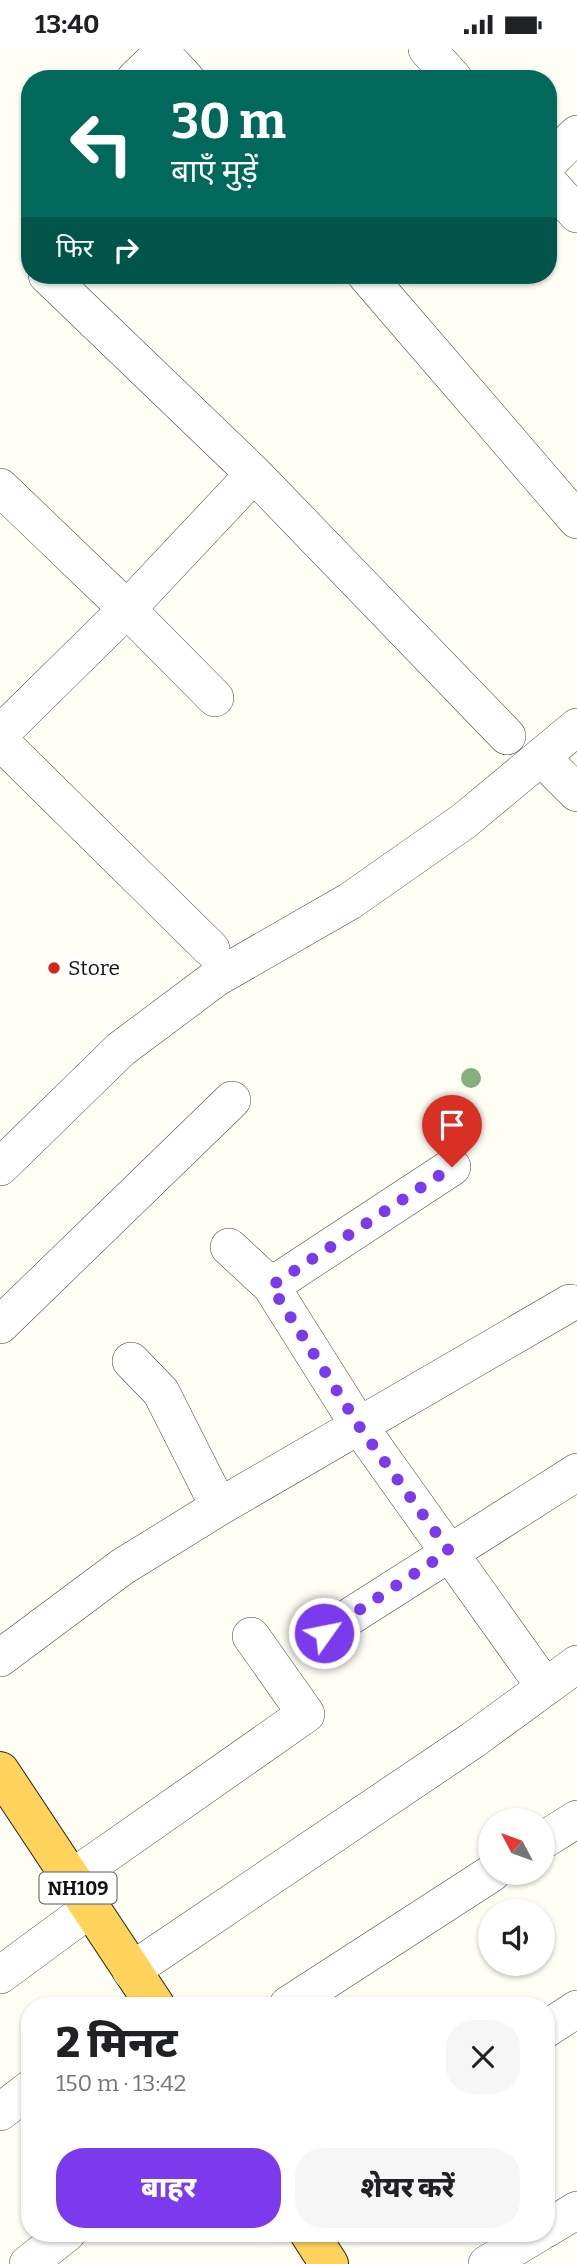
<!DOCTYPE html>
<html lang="hi">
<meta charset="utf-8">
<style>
body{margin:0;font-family:Bitter,"Noto Sans Devanagari",serif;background:#f6f6f6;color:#202124;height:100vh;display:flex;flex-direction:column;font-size:26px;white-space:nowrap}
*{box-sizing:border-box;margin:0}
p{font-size:23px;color:#757577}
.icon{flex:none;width:38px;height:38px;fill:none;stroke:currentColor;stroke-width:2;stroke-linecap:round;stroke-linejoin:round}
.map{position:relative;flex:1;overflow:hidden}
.drawer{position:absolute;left:21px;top:1948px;width:534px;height:245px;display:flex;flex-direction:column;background:#fff;border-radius:28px;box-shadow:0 2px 5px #0004}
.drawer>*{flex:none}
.guide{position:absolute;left:21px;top:21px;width:536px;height:214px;border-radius:28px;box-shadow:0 2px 5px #0004;background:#00695c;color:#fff;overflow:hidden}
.needle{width:46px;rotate:311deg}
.fabs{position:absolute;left:478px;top:1759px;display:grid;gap:14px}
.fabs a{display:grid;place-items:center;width:77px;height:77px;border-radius:50%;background:#fff;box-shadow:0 2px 5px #0004;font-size:35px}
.pin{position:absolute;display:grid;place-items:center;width:60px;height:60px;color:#fff;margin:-72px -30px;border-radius:50% 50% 50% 0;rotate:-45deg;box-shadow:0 0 7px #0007}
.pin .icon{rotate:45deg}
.me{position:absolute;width:77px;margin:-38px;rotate:57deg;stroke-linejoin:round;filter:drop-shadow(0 0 5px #0008)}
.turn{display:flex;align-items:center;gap:24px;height:147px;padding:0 35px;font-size:32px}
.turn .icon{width:91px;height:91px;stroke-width:2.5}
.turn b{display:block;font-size:49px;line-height:60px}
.then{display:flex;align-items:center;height:66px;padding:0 35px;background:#0003;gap:14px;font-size:26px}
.round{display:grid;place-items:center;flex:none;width:74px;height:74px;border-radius:28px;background:#f6f6f6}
.head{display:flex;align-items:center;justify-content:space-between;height:119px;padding:0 35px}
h1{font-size:42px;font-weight:800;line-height:52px}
.button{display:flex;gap:14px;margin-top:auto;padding:14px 35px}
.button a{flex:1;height:80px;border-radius:28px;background:#7c3aed;color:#fff;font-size:28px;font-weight:800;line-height:80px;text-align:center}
.button a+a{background:#f6f6f6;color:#202124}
.status{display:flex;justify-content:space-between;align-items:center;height:49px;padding:0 35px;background:#fff;direction:ltr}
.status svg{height:19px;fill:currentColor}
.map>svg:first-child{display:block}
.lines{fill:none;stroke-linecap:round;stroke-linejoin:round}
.minor-casing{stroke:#444;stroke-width:38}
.trunk-casing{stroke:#222;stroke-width:40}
.minor{stroke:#fff;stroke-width:37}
.trunk{stroke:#ffd35c;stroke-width:38}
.tree{fill:#84b07c}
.route{stroke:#7c3aed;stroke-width:12;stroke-dasharray:0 21.6}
.poi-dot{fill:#d0291a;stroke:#fff;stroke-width:2.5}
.labels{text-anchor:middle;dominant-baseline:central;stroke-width:7;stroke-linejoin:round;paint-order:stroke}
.shield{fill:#fff;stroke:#585858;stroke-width:2}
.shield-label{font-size:19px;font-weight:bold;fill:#111}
.poi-label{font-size:21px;fill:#111;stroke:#fff;text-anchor:start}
</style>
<div class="status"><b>13:40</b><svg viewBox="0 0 49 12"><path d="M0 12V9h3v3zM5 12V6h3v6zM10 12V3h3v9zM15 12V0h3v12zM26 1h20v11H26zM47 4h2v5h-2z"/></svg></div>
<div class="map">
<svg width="577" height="2215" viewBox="0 0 577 2215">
<rect width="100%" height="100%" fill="#fffef5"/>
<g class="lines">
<defs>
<path id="minor" d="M 158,0 L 186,30
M 427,0 L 454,30
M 135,30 L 162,4
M 548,114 L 577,85
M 548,133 L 577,165
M 47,226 L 254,425 L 507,687
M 366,226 L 577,471
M 0,438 L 127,560 L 215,649
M 0,685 L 127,560 L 254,425
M 0,692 L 211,900
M 541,708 L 577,744
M 0,1118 L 121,1000 L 216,929 L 350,852 L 464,772 L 577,678
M 229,1198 L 271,1237 L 359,1377 L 545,1638
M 271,1237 L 452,1118
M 0,1276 L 232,1051
M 131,1312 L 161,1343 L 219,1458
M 324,1584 L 577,1423
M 0,1609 L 122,1518 L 219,1458 L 570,1254
M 542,1792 L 577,1770
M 72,1829 L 306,1665 L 251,1587
M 131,1922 L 473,1691 L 577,1615
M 0,1926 L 91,1859
M 288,1956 L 492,1824
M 546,1980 L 577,1960
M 0,2063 L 30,2040
M 546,2180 L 577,2161
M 28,2215 L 67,2184
M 487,2215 L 539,2184"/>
<path id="trunk" d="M 0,1722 L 155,1956
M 309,2184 L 329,2215"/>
</defs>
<!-- minor casing -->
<use href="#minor" class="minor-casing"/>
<!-- trunk casing -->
<use href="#trunk" class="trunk-casing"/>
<!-- minor -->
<use href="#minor" class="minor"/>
<!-- trunk -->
<use href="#trunk" class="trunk"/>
</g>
<!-- trees -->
<circle class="tree" cx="471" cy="1029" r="10"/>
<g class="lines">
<!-- route -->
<path class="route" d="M 324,1584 L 449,1502 L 359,1377 L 271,1237 L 452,1118"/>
</g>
<!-- markers -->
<circle class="poi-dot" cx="54" cy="919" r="7"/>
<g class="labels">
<!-- shield labels -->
<rect class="shield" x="39.5" y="1823.5" width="77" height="31" rx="5"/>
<g class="shield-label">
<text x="78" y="1839">NH109</text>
</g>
<!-- poi labels -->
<g class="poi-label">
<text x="68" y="919">Store</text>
</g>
</g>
</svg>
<div class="fabs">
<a><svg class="needle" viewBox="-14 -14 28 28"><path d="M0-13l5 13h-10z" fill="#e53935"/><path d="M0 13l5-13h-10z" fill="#757577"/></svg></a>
<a><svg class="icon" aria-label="sound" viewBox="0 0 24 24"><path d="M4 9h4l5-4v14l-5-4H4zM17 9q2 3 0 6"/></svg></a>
</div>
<div class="pin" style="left:452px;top:1118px;background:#d93025"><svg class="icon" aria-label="arrive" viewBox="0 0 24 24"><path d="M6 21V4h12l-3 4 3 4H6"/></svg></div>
<svg class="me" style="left:324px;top:1584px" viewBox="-20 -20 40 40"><circle r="17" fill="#7c3aed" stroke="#fff" stroke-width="3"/><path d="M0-11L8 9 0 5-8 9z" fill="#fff"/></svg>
<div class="guide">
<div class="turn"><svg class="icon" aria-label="left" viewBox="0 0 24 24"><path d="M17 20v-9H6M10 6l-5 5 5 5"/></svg><div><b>30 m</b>बाएँ मुड़ें</div></div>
<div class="then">फिर<svg class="icon" aria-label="right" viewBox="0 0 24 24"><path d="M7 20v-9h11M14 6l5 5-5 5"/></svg></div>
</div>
<section class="drawer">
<div class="head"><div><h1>2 मिनट</h1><p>150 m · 13:42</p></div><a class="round"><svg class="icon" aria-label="close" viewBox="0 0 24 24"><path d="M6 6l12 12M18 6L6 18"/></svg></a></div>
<div class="button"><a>बाहर</a><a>शेयर करें</a></div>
</section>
</div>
